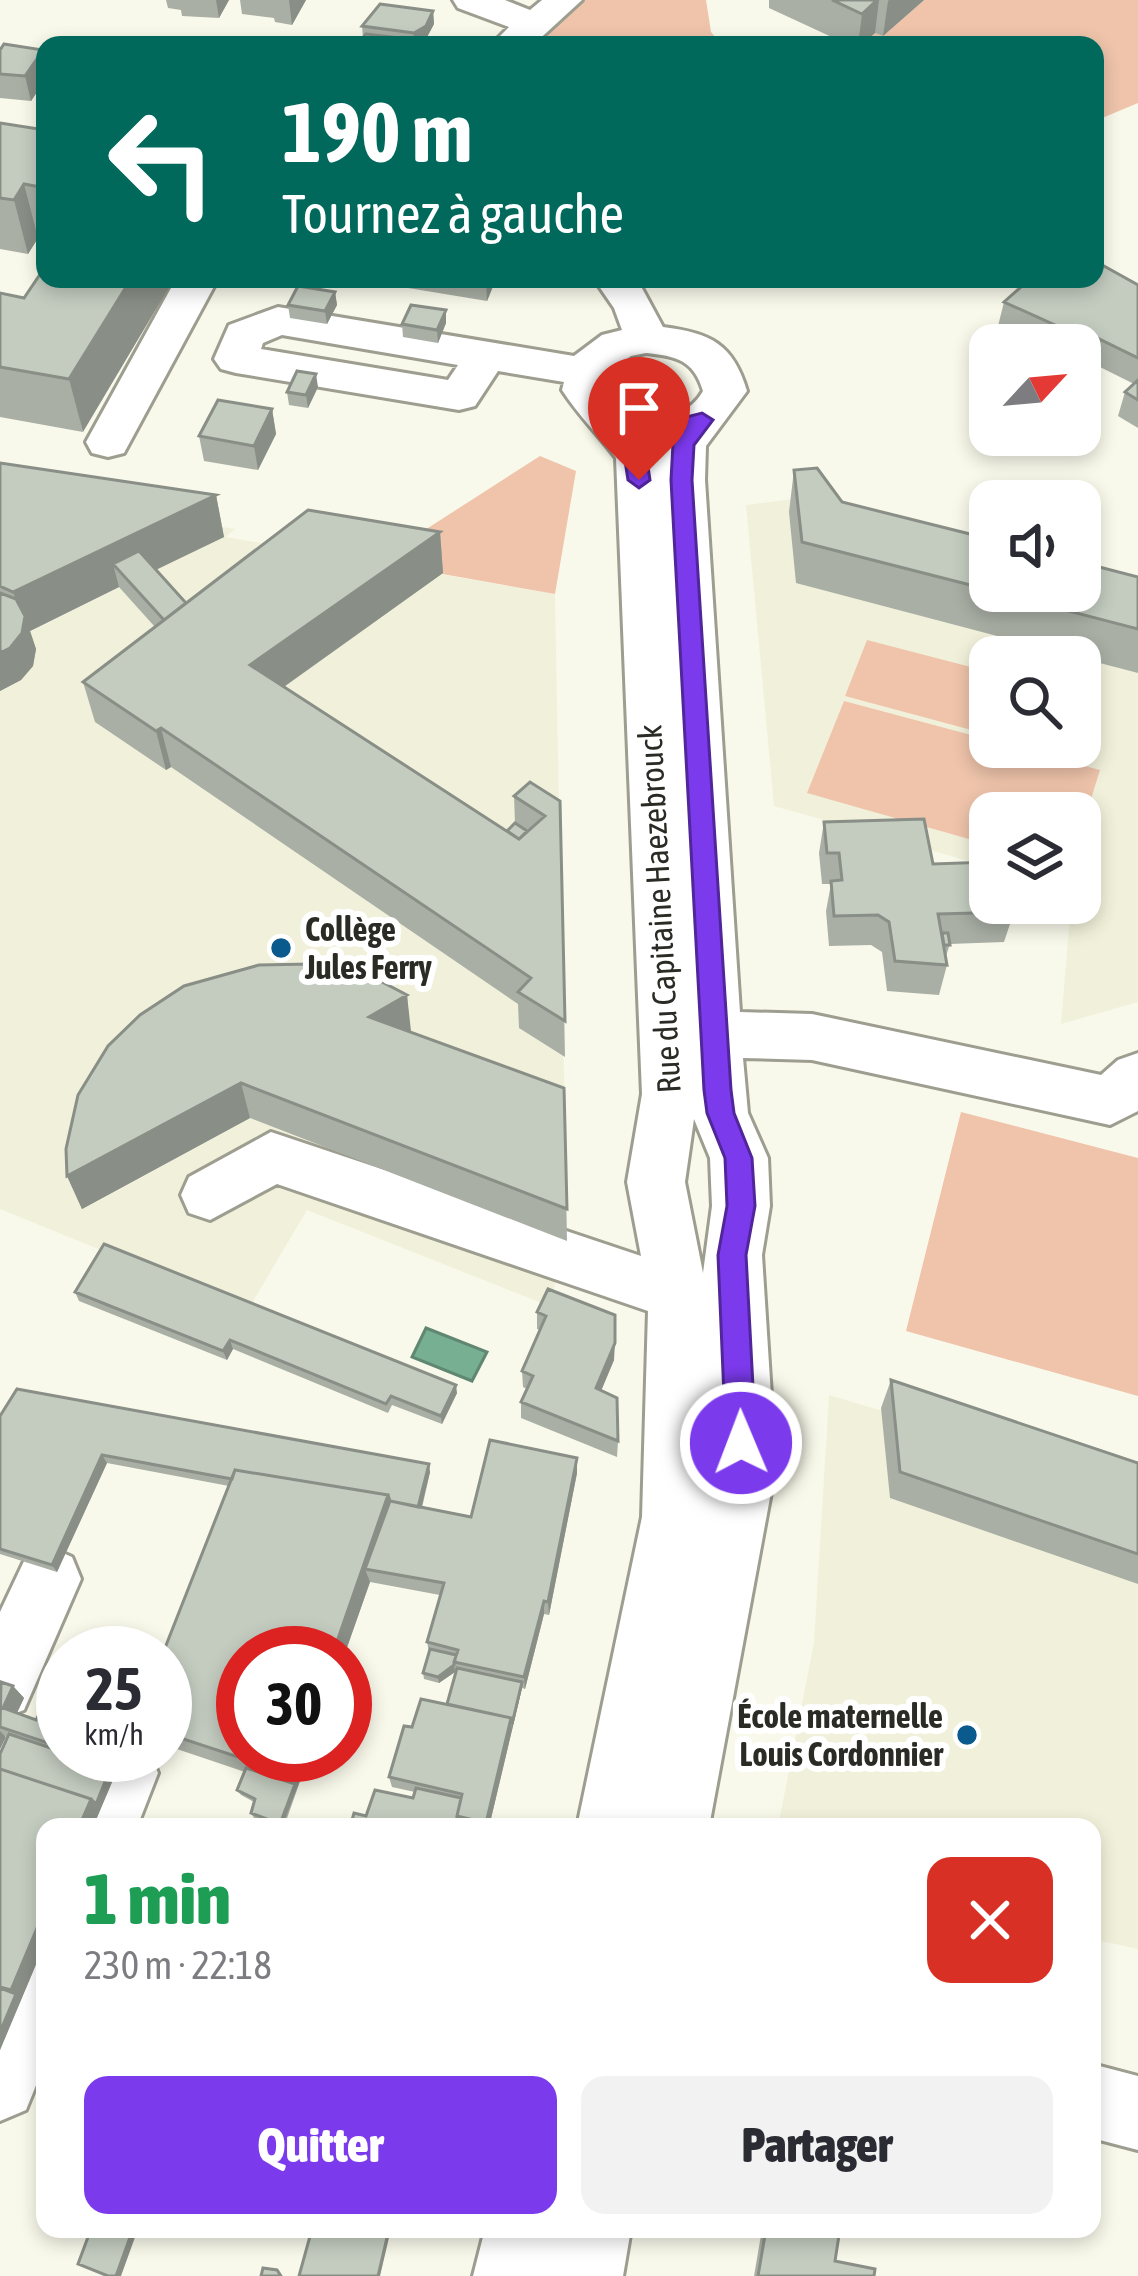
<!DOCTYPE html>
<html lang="fr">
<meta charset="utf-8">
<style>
body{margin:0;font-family:"Asap Condensed",sans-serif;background:#f2f2f3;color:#2b2b33;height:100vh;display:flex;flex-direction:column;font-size:45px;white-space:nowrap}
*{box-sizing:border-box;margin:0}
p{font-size:39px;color:#7c7c81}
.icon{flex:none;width:66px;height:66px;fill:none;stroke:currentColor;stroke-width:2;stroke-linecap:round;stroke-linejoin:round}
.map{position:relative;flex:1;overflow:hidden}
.sheet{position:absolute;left:36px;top:1818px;width:1065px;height:420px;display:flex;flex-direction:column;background:#fff;border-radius:24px;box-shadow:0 6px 18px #0003}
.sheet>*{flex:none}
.guide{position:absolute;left:36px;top:36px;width:1068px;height:252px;border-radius:24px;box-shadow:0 6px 18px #0003;background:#00695c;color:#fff;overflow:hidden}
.needle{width:78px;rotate:64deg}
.controls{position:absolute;left:969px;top:324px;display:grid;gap:24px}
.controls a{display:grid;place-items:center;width:132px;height:132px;border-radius:24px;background:#fff;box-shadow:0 6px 18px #0003;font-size:60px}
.speed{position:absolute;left:36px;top:1626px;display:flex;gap:24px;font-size:60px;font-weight:700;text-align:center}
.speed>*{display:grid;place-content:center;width:156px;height:156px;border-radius:50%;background:#fff;box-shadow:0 6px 18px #0003;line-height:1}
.speed small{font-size:30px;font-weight:400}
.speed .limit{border:18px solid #d22;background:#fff;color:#111}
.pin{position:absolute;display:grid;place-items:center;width:102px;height:102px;color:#fff;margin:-123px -51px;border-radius:50% 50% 50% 0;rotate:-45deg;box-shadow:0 0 12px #0007}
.pin .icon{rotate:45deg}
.me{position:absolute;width:132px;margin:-66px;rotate:359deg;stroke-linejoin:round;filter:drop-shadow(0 0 9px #0008)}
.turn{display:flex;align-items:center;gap:42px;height:252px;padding:0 48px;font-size:54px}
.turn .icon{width:156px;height:156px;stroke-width:2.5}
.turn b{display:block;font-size:84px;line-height:102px}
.round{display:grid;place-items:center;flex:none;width:126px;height:126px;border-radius:24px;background:#f2f2f3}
.overview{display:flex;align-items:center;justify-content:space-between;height:204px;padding:0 48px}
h1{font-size:72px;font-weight:800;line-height:90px;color:#1e9e55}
.primary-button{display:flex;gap:24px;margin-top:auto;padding:24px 48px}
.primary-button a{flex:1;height:138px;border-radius:24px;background:#7c3aed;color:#fff;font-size:48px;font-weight:800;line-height:138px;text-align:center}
.primary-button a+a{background:#f2f2f3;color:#2b2b33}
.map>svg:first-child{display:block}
.built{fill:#f1f1db;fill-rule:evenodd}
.green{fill:#efc4ab}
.water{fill:#76af92;stroke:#608772;stroke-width:3}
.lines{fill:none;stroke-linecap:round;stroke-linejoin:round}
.minor-casing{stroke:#9d9d90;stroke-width:6}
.minor{fill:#fff;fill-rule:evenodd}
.wall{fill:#a9afa5}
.shaded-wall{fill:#898f86}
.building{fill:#c4ccc0;stroke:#898f86;stroke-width:3}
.route{fill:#7c3aed;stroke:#51269a;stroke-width:3}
.poi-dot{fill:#0b5a8d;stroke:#fff;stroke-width:4.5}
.labels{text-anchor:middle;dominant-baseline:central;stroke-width:12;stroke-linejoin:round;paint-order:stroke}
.street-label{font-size:33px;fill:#2b2b26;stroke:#fff}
.poi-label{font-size:33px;font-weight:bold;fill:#2b2b26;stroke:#fff;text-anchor:start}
</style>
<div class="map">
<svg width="1138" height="2276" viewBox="0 0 1138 2276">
<rect width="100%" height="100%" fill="#f9f9eb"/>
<!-- built -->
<path class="built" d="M 0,490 L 235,529 L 226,537 L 555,594 L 567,1241 L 549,1306 L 307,1210 L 248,1310 L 0,1209 Z
M 801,498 L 990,591 L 1138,616 L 1138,1002 L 1061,1024 L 1071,903 L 1080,903 L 1080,813 L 990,813 L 990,867 L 774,806 L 746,505 ZM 990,657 L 1080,657 L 1080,747 L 990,747 Z
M 829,1395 L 1138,1487 L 1138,1949 L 1092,1939 L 1092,1827 L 778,1827 L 814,1642 Z"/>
<!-- green -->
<path class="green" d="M 583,0 L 706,0 L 711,32 L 722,45 L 528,45 Z
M 924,0 L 1138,0 L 1138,103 L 1095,121 L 1095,45 L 861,45 L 875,33 L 883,36 Z
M 540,456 L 576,471 L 555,594 L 375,562 Z
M 867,640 L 990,672 L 990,735 L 845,696 Z
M 844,701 L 990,740 L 990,747 L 1014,747 L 1100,770 L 1080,834 L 1080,813 L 990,813 L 990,845 L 807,793 Z
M 961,1112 L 1138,1158 L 1138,1396 L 906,1331 Z"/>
<!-- water -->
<path class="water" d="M 426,1328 L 487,1352 L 472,1381 L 412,1357 Z"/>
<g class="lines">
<defs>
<path id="minor" d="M 453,0 L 505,0 L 530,10 L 542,0 L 582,0 L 533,45 L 491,45 L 509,27 L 458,8 Z
M 176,279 L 218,279 L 124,453 L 108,457 L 92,453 L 86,442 Z
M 594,279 L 637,279 L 663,327 C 711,333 733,344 747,391 L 706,446 L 705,480 L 740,1012 L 812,1014 L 1101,1075 L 1118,1060 L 1138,1053 L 1138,1111 L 1110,1125 L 812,1060 L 743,1058 L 748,1113 L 768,1158 L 770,1206 L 762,1255 L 772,1411 L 772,1487 L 709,1827 L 577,1827 L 642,1517 L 648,1311 L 277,1184 L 210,1220 L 189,1213 L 181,1195 L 189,1177 L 271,1132 L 641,1256 L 627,1182 L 642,1094 L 616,458 C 598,434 578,415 562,390 L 564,382 L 498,371 L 475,406 L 459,410 L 236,373 L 221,369 L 214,359 L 229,325 L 278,307 L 574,356 L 602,335 L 622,330 L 614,308 ZM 282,335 L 458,365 L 448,380 L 261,349 L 263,343 ZM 646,353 C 676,356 694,360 703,391 C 681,429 630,421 606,389 L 610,371 L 631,356 ZM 694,1119 L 710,1158 L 712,1206 L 703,1273 L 685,1182 Z
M 49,1547 L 72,1557 L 81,1579 L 24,1710 L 0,1719 L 0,1612 L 26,1557 Z
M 97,1755 L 151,1755 L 158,1773 L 137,1827 L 67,1827 Z
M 45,1935 L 45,2063 L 26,2110 L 0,2121 L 0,1993 L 20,1946 Z
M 1092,2064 L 1138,2076 L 1138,2150 L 1092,2138 Z
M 485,2229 L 631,2229 L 623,2276 L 473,2276 Z"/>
</defs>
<!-- minor casing -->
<use href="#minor" class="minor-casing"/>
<!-- minor -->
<use href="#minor" class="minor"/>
</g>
<!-- wall -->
<path class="wall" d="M 166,0 L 229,0 L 219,18 L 182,16 L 181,10 L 168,8 Z
M 240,0 L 306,0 L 292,25 L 275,22 L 274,18 L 242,14 Z
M 769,0 L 924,0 L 883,36 L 875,33 L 861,45 L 849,45 L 769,8 Z
M 433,11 L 434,24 L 426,39 L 417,45 L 356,45 L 363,38 L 362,26 Z
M 0,50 L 43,50 L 45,59 L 45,88 L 44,82 L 31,101 L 0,98 Z
M 0,123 L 45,130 L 45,239 L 38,238 L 28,254 L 0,249 Z
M 45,267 L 83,432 L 0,417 L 0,293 L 24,298 Z
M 389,279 L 496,279 L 487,301 L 390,285 Z
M 1138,285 L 1138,428 L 1118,416 L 1125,392 L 1134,384 L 1082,358 L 1080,360 L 1080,345 L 1039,345 L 998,326 L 1004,302 Z
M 335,292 L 337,305 L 327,324 L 290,318 L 288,305 Z
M 446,310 L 446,323 L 438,343 L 403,337 L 402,324 Z
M 318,387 L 308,408 L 289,405 L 287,392 Z
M 272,409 L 276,434 L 258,470 L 204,461 L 199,436 Z
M 0,463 L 216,495 L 224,537 L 156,570 L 186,603 L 440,532 L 443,573 L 284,687 L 507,831 L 515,823 L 514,796 L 560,801 L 565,1057 L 519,1028 L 518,1004 L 171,767 L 166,770 L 95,722 L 83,682 L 155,627 L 119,587 L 30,631 L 36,649 L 33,666 L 21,680 L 0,691 Z
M 794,470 L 842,502 L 1138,577 L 1138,673 L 796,583 L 789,512 Z
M 824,822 L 933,864 L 1014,912 L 1004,942 L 950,944 L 946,956 L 947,965 L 939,995 L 887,991 L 882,952 L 871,945 L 829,946 L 826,911 L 831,884 L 822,884 L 819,853 Z
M 407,995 L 410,1032 L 564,1088 L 567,1241 L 250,1118 L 82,1209 L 67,1176 Z
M 548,1289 L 614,1360 L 601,1391 L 618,1441 L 617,1457 L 521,1418 L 521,1402 L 527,1389 L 523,1387 L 522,1371 L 540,1330 L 537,1329 L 537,1312 Z
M 75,1292 L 457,1393 L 442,1424 L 392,1405 L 388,1413 L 233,1349 L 227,1360 L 79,1301 Z
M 891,1380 L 1138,1463 L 1138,1584 L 890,1498 L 881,1408 Z
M 0,1416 L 430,1472 L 422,1508 L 471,1517 L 577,1458 L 577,1473 L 549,1615 L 544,1614 L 525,1689 L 522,1688 L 489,1827 L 460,1825 L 459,1827 L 350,1827 L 366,1816 L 413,1798 L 415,1792 L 392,1787 L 389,1777 L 412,1727 L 447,1704 L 455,1672 L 439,1683 L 424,1679 L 423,1673 L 429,1652 L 427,1642 L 440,1595 L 370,1582 L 284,1827 L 254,1818 L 251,1813 L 254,1802 L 241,1795 L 237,1790 L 245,1772 L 165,1745 L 165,1653 L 229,1486 L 107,1463 L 57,1572 L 0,1554 Z
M 0,1683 L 13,1686 L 24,1698 L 17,1713 L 36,1720 L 63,1703 L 63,1755 L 123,1755 L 93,1827 L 45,1827 L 45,1943 L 0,2050 L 0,1754 L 7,1737 L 5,1736 L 0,1749 Z
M 762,2229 L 840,2229 L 835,2261 L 874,2276 L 754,2276 Z"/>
<!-- shaded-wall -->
<path class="shaded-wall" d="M 216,0 L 229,0 L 219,18 Z
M 289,0 L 306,0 L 292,25 Z
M 877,0 L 879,0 L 875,33 L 861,45 L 858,45 L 862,14 Z
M 889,0 L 924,0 L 883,36 L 888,1 Z
M 433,11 L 434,24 L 426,39 L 413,45 L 414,33 Z
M 43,50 L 45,59 L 45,80 L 31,101 L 25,76 Z
M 24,184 L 38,238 L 28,254 L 14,200 Z
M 131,279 L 174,279 L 83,432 L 69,379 Z
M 486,279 L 496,279 L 487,301 Z
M 335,292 L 337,305 L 327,324 L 325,311 Z
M 446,310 L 446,323 L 438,343 L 437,330 Z
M 1089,334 L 1082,358 L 1080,360 L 1084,338 Z
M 316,374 L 318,387 L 308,408 L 306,395 Z
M 272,409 L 276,434 L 258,470 L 254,446 Z
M 216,495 L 224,537 L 130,582 L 113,564 L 119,587 L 30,631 L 36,649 L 33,666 L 21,680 L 0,691 L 0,653 L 24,624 L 13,592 Z
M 440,532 L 443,573 L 258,705 L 250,665 Z
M 161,728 L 171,767 L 166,770 L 156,731 Z
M 407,995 L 411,1031 L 375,1052 L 369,1017 Z
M 241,1083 L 250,1118 L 82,1209 L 67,1176 Z
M 230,1340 L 233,1349 L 227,1360 L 223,1351 Z
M 615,1343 L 614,1360 L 595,1405 L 596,1388 Z
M 456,1385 L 457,1393 L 442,1424 L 441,1416 Z
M 102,1455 L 107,1463 L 57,1572 L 52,1565 Z
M 577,1458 L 577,1473 L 549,1615 L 548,1602 Z
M 429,1464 L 430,1472 L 418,1521 L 417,1513 Z
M 388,1495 L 393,1516 L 365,1569 L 370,1582 L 345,1653 L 333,1653 Z
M 544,1601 L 544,1614 L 525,1689 L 524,1677 Z
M 454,1665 L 455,1672 L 439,1683 L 438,1677 Z
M 522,1682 L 522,1688 L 512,1730 L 512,1724 Z
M 13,1686 L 24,1698 L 14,1719 L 3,1708 Z
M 511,1718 L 512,1730 L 489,1827 L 487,1827 L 486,1823 Z
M 0,1731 L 6,1737 L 0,1749 Z
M 110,1755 L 123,1755 L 116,1773 L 107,1762 Z
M 297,1755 L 310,1755 L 282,1827 L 280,1824 L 295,1784 L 290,1774 Z
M 111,1767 L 116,1773 L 93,1827 L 79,1827 L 91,1799 Z
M 45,1909 L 45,1943 L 0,2050 L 0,2032 L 16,1994 L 11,1990 Z
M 133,2229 L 138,2229 L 121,2276 L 116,2276 Z
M 389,2229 L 391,2229 L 380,2276 L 378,2276 Z"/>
<!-- building -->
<path class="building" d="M 832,0 L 877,0 L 862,14 Z
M 380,4 L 433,11 L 426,26 L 414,33 L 362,26 Z
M 366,34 L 416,40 L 413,45 L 356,45 Z
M 4,44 L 43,50 L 25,76 L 0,74 L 0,50 Z
M 0,123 L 45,130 L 45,188 L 24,184 L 14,200 L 0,198 Z
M 1095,261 L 1138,285 L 1138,358 L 1089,334 L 1084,338 L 1004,302 L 1030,279 L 1095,279 Z
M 45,267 L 45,279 L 131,279 L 69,379 L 0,367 L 0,293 L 24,298 Z
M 298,286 L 335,292 L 325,311 L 288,305 Z
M 411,305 L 446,310 L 437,330 L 402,324 Z
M 297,371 L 316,374 L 306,395 L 287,392 Z
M 1138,380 L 1138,400 L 1125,392 Z
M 218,400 L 272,409 L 254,446 L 199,436 Z
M 0,463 L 216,495 L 13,592 L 0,586 Z
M 817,468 L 842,502 L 990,539 L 990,590 L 802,542 L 794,470 Z
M 308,510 L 440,532 L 250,665 L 519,839 L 545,816 L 514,796 L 530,782 L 560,801 L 565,1021 L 518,992 L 531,978 L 161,728 L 156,731 L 83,682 Z
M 139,551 L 186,603 L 164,620 L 113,564 Z
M 1080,562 L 1138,577 L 1138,629 L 992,591 L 1080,591 Z
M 0,593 L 16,599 L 25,616 L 22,633 L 10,648 L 0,653 Z
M 924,819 L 933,864 L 990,862 L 990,903 L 1012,903 L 1014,912 L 938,914 L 947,965 L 895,961 L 889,922 L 878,915 L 834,916 L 831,881 L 842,880 L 839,853 L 827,853 L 824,822 Z
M 515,823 L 527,831 L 519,839 L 507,831 Z
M 942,933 L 948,933 L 950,945 L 944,945 Z
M 311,964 L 382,982 L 407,995 L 369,1017 L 564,1088 L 567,1209 L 241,1083 L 67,1176 L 66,1149 L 78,1095 L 108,1046 L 140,1015 L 184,986 L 259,965 Z
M 104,1244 L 456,1385 L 441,1416 L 391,1396 L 386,1404 L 230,1340 L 223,1351 L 75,1292 Z
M 548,1289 L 615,1315 L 615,1343 L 596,1388 L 617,1398 L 618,1441 L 521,1402 L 533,1376 L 522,1371 L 546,1316 L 537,1312 Z
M 891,1380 L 1138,1463 L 1138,1554 L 900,1472 Z
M 17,1389 L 429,1464 L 418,1507 L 390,1501 L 388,1495 L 235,1470 L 232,1479 L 102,1455 L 52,1565 L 0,1549 L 0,1416 Z
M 490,1440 L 577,1458 L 548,1602 L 544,1601 L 524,1677 L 454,1662 L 458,1650 L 427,1642 L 444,1583 L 365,1569 L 390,1501 L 471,1517 Z
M 235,1470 L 388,1495 L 333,1653 L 243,1653 L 243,1755 L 297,1755 L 290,1774 L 165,1733 L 165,1653 L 163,1653 Z
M 430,1649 L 456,1655 L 454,1665 L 438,1677 L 423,1673 Z
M 457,1668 L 522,1682 L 512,1724 L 511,1718 L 447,1704 Z
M 1,1682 L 13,1686 L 3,1708 L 36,1720 L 48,1698 L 63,1703 L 63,1748 L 0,1727 Z
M 421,1699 L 511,1718 L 486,1823 L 457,1816 L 462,1794 L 389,1777 L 404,1726 L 412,1727 Z
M 9,1734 L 63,1752 L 63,1755 L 74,1755 L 111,1767 L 96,1804 L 91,1799 L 0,1769 L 0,1754 Z
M 85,1755 L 110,1755 L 107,1762 Z
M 246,1768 L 295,1784 L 280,1824 L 251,1813 L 255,1799 L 237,1790 Z
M 0,1769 L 91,1799 L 79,1827 L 45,1827 L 45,1909 L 11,1990 L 0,1987 Z
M 416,1788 L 461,1798 L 457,1816 L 457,1827 L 350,1827 L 354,1813 L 366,1816 L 375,1790 L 413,1798 Z
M 0,1988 L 16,1994 L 0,2032 Z
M 91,2229 L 133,2229 L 116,2276 L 108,2276 L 78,2264 Z
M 312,2229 L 389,2229 L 378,2276 L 299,2276 Z
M 766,2229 L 840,2229 L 835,2261 L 875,2269 L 874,2276 L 758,2276 Z
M 263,2268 L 277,2270 L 281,2276 L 261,2276 Z"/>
<!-- route -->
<path class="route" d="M 702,413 L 713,420 L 694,445 L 692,480 L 731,1090 L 734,1113 L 752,1158 L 755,1206 L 746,1255 L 756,1443 L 752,1453 L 741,1457 L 731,1453 L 726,1443 L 718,1255 L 727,1206 L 725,1158 L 707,1113 L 704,1090 L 671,480 L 673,444 L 681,433 L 659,439 L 635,434 L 645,447 L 650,480 L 639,488 L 628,480 L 623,448 L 603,422 L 613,415 L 659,424 Z"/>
<!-- markers -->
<g class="poi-dot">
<circle cx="281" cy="948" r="12"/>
<circle cx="967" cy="1735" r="12"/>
</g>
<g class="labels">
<!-- street labels -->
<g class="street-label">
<text transform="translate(659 909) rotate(-93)">Rue du Capitaine Haezebrouck</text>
</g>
<!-- poi labels -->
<g class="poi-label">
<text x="305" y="929">Collège<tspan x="305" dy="38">Jules Ferry</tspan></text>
<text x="943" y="1716" text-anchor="end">École maternelle<tspan x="943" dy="38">Louis Cordonnier</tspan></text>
</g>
</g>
</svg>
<div class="controls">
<a><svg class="needle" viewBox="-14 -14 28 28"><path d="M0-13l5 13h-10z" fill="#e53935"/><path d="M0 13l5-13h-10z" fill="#7c7c81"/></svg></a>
<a><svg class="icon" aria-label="sound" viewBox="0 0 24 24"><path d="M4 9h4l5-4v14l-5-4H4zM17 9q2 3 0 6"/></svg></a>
<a><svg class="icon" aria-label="search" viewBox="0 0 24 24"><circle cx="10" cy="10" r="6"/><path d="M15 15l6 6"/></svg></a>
<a><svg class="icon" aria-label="layers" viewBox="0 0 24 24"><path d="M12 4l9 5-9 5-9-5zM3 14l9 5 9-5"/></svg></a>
</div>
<div class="speed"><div>25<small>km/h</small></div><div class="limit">30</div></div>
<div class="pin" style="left:639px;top:480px;background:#d93025"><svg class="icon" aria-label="arrive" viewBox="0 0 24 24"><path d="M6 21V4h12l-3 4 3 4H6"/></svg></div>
<svg class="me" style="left:741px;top:1443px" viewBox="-20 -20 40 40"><circle r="17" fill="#7c3aed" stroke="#fff" stroke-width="3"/><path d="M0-11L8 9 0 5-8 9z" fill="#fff"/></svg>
<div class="guide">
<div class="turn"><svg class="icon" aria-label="left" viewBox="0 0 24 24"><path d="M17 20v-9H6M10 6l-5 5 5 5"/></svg><div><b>190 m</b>Tournez à gauche</div></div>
</div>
<section class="sheet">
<div class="overview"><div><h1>1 min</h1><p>230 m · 22:18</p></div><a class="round" style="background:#d93025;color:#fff"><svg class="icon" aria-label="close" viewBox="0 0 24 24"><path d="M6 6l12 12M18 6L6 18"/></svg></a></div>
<div class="primary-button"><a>Quitter</a><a>Partager</a></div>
</section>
</div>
